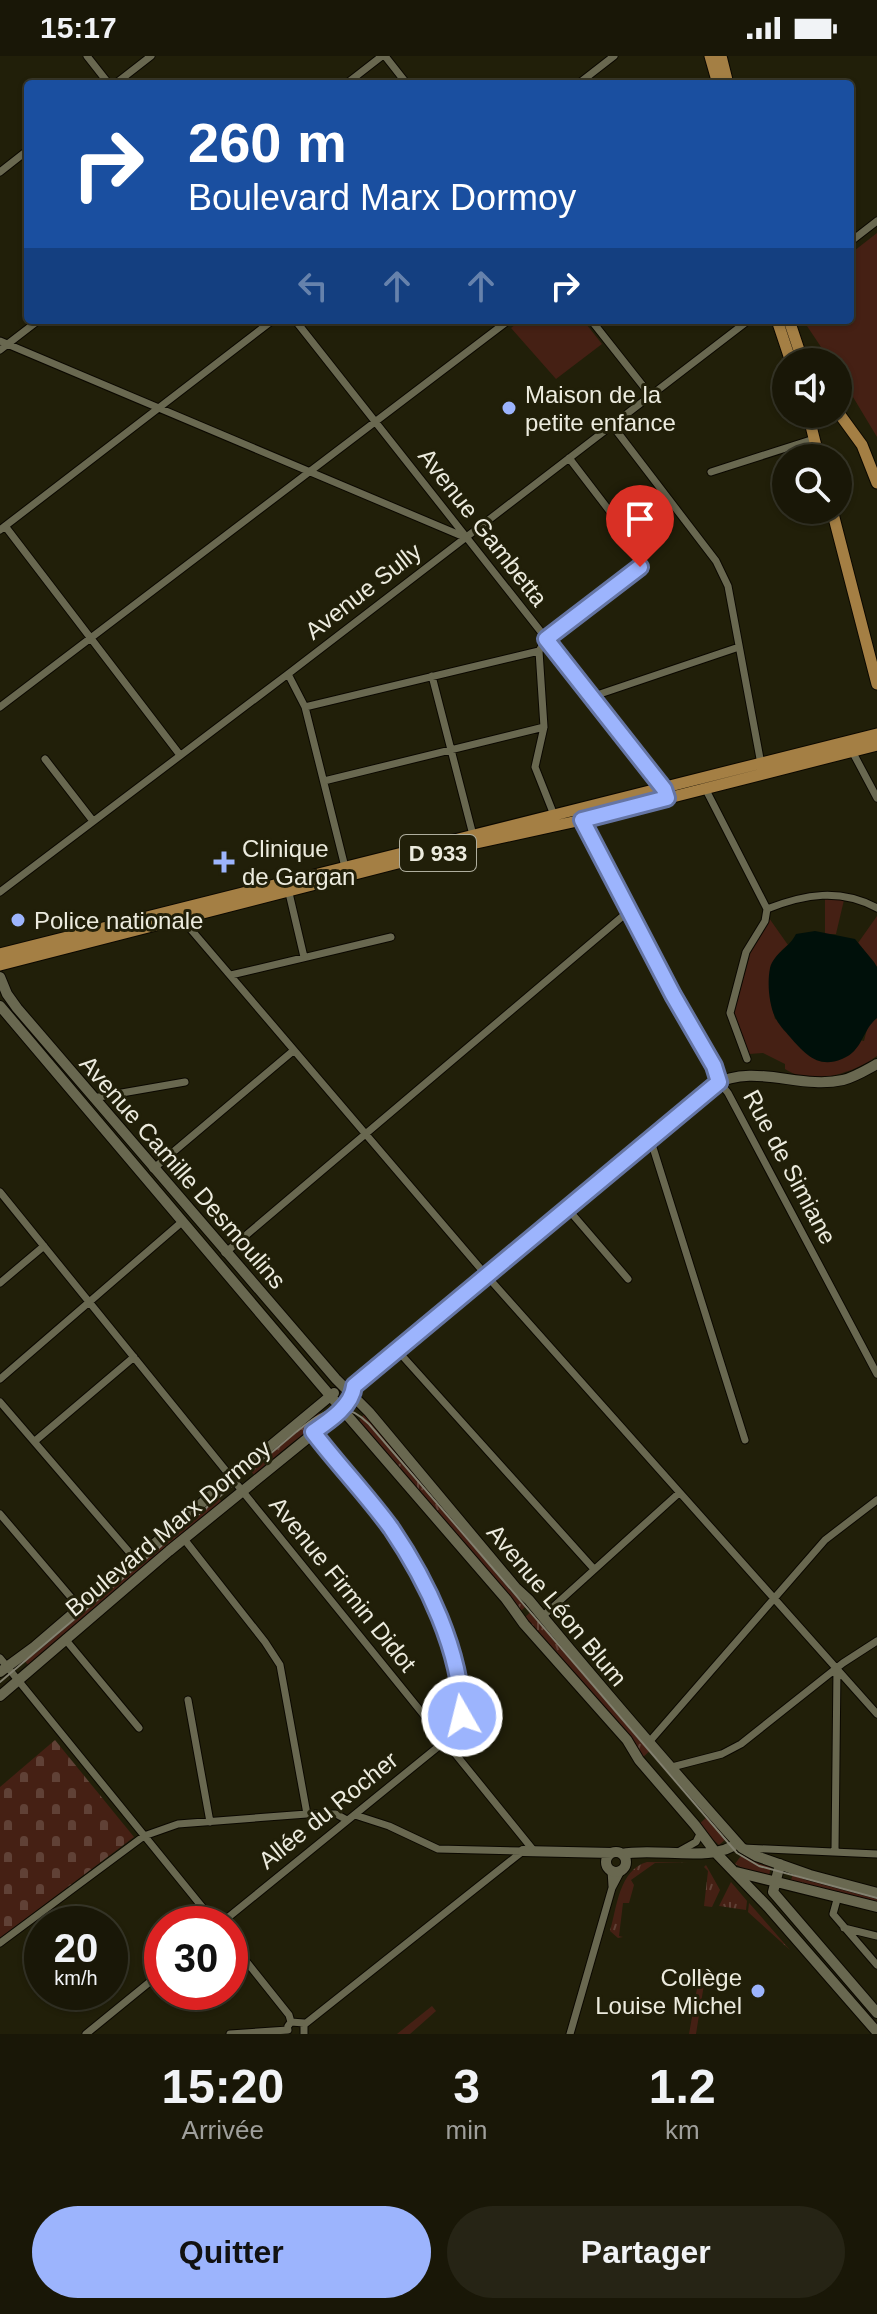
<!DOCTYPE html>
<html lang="fr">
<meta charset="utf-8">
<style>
body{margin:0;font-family:Helvetica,sans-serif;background:#262415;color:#f1f3f6;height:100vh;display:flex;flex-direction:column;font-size:30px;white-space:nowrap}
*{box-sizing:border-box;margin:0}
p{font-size:26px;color:#9f9f9b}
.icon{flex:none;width:44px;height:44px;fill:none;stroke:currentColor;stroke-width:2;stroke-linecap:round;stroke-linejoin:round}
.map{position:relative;height:1978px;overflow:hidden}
.panel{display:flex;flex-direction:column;background:#191707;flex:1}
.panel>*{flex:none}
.banner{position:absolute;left:24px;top:24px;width:830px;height:244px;border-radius:8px;box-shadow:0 2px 6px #0004,0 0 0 2px #373628;background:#1a4fa0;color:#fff;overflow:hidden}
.buttons{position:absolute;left:772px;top:292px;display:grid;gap:16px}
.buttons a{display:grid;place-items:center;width:80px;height:80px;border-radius:50%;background:#191707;box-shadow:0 2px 6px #0004,0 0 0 2px #373628;font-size:40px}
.speed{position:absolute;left:24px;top:1850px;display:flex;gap:16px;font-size:40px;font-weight:700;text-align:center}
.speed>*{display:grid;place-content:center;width:104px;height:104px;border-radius:50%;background:#191707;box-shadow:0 2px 6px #0004,0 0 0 2px #373628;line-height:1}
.speed small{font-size:20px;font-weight:400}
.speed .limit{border:12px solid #d22;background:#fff;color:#111}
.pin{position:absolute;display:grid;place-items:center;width:68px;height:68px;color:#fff;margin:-82px -34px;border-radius:50% 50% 50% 0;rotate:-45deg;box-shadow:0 0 8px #0007}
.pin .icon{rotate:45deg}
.me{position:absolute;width:88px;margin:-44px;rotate:352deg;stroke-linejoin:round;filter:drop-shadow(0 0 6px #0008)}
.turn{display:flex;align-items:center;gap:28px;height:168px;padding:0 32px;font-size:36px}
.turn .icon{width:104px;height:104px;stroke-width:2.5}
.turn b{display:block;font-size:56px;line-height:68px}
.lanes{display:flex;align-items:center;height:76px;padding:0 32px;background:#0003;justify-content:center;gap:40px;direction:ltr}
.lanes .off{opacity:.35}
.eta{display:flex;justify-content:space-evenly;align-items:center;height:136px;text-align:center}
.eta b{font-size:48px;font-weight:700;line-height:56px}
.button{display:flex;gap:16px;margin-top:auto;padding:16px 32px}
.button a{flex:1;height:92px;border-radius:48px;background:#9cb4fd;color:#111;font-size:32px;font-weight:700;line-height:92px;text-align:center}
.button a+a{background:#262415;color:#f1f3f6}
.status{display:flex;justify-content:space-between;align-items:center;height:56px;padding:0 40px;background:#191707;direction:ltr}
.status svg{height:22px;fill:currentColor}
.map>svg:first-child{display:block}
.grass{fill:url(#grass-tufts)}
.cemetery{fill:url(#cemetery-stones)}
.park{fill:#452014}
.water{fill:#00100a}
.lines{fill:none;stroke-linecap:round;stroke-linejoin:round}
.street-casing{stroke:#0b0800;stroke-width:9}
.secondary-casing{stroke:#0b0800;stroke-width:12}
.primary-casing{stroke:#0b0800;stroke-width:13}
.street{stroke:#696850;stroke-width:7}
.secondary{stroke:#696850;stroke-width:10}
.primary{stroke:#a47f44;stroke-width:11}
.tram{stroke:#838170;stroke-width:2}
.route-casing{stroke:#6575a4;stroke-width:20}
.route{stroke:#9cb4fd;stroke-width:14}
.poi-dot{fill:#9cb4fd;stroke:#211f09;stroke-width:3}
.labels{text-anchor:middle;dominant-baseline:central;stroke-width:6;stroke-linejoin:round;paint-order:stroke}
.shield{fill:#211f09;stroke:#afae9e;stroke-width:2}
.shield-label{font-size:22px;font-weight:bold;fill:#ecebde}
.poi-label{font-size:24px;fill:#ecebde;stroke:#211f09;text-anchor:start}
.street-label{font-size:24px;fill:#ecebde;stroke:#211f09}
</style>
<div class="status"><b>15:17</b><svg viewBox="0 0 49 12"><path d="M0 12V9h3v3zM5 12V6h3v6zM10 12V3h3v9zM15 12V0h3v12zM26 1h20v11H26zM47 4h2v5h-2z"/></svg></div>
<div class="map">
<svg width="877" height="1978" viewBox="0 0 877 1978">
<defs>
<pattern id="grass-tufts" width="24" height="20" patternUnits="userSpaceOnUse" patternTransform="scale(2)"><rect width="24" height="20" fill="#452014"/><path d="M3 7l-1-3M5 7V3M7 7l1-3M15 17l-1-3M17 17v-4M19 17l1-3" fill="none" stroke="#604136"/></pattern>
<pattern id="cemetery-stones" width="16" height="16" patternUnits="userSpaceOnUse" patternTransform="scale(2)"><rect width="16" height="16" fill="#452014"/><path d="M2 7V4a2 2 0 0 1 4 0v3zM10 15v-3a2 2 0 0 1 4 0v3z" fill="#604136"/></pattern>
</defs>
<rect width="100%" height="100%" fill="#211f09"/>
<!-- grass -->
<path class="grass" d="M 317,1355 L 325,1364 C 300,1380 275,1398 256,1421 L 248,1412 Z
M 365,1357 L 517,1538 L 528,1548 L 519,1557 L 357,1367 Z
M 216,1439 L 224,1448 L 30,1611 L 22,1602 Z
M 533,1554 L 653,1692 L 642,1702 L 628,1680 L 524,1562 Z
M 707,1761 L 710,1764 L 713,1761 L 727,1782 L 719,1789 L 698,1769 Z
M 743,1797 L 771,1811 L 769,1819 L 744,1813 L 735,1808 Z
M 647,1806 L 689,1807 L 655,1807 L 631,1824 L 634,1829 L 629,1847 L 623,1847 L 619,1880 L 623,1881 L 618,1882 L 610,1875 C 617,1851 619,1814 647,1806 Z
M 706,1809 L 720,1834 L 712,1851 L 704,1850 L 708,1815 L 704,1811 Z
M 794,1815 L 877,1840 L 877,1848 L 790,1827 Z
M 731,1826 L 747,1845 L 746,1854 L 719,1850 Z
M 749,1847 L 750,1848 L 790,1894 L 748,1856 Z
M 432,1950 L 436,1955 L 410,1978 L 397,1978 Z"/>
<!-- cemetery -->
<path class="cemetery" d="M 55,1684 L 134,1781 L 0,1882 L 0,1731 Z"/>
<!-- park -->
<path class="park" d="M 877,177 L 877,381 L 838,316 L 838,306 L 831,306 L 803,264 L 850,264 L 850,198 Z
M 521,264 L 583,264 L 602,288 L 556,323 L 511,272 Z
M 825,841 L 844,844 L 836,878 L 825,878 Z
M 877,860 L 877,911 L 858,887 Z
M 769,862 L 788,889 C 764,905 770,939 775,963 L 864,985 L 868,969 L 877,962 L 877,1000 C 854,1017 811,1031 785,1013 L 785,1008 L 763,997 L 749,998 L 734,957 L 750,898 Z
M 700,1915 L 706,1916 L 696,1978 L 689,1978 Z"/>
<!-- water -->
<path class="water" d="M 815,875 L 855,883 L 874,906 L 877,911 L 877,962 C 862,974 863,995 842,1003 C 818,1013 805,998 790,981 C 785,975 778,968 775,961 C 769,948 767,927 770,912 C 774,897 790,891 796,878 Z"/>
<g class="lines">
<defs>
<path id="street" d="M 87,0 L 109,28
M 385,0 L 407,28
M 115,28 L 151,0
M 346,28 L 382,0
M 578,28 L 614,0
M 0,116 L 28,94
M 850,186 L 877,165
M 295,264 L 665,733
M 591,264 L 651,340
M 0,285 L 462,480
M 0,294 L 39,264
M 612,369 L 716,505 L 728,530 L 761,708
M 569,402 L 618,466
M 711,416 L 814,383
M 5,470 L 180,699
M 0,474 L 273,264
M 539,595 L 544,671 L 535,711 L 554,759
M 288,618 L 305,651 L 345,811
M 432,620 L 473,779
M 591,641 L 739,591
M 0,651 L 509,264
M 305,651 L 539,595 L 546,583 L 640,511
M 852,695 L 877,742
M 45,703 L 93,765
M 324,725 L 544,671
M 705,732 L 767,853
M 582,762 C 615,833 653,904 692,972 C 703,992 713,1019 728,1037 L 877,1318
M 0,836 L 288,618 L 749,264
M 289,837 L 304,901
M 767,853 C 805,838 840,832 877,852
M 182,863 L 486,1219 L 877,1658
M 231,919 L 391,881
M 747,1003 L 730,957 L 746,896 L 765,865 L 767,853
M 93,1042 L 185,1026
M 650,1082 L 745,1384
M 153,1113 L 293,995
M 0,1136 L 534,1795
M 567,1152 L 628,1223
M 225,1197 L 630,854
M 0,1227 L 44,1190
M 397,1294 L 593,1512
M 0,1323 L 183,1165
M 0,1346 L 136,1504
M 35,1385 L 134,1301
M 0,1458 L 80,1552
M 184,1483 L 265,1586 L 280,1609 L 307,1758
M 543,1560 L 679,1437
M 65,1583 L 139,1672
M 0,1602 L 216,1868
M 188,1644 L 210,1766
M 650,1685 L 825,1484 L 877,1444
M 672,1711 L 722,1698 L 741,1688 L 843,1607 L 877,1585
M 355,1759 L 389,1770 L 438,1793 L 523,1795
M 743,1792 L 877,1798
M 835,1794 L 837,1612
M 678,1796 L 696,1786 L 701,1776
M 611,1814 L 612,1830
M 838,1840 L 833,1858 L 877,1909
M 220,1868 L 444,1686 L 460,1669 L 462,1660 C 462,1595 427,1525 391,1472 C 367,1439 338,1409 313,1376
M 844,1872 L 877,1880
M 230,1885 L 289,1959 L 291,1966
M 0,1887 L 144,1780 L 178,1768 L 307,1758 L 336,1758 L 347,1764
M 305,1968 L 523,1795
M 288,1970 L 291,1966 L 304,1967 L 304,1978
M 86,1978 L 162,1916
M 230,1978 L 288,1974
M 570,1978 L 612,1832 L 621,1815"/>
<path id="secondary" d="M 0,921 L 7,938 L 17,952 L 336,1323 L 369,1356 L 516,1532 L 529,1544 C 598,1628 669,1710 742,1792 L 756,1800 L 810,1819 L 877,1837
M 0,950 L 321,1329 L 506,1543 L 524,1568 L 627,1684 L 639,1704 L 695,1769 L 716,1797 L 768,1851 L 877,1976
M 354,1330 L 713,1029 C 755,1006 799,1034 843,1024 C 855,1021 866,1014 877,1008
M 0,1616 L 34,1591 L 216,1435 L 334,1337
M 0,1640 L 169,1495 L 330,1364 L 353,1336
M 523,1795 L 612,1797
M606 1806a10 10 0 1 1 20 0a10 10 0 1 1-20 0Z
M 622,1798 C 654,1791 715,1807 737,1787
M 780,1808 L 773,1836 L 877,1957
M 736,1816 L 877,1851"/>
<path id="primary" d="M 710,0 L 718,28
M 721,0 L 728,28
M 777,264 L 791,306
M 789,264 L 803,306
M 838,356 L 862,389 L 877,427
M 808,358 L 819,402
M 832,454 L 877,628
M 0,898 L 877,678
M 0,909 L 472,788 L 582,764 L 877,689"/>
</defs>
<!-- street casing -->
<use href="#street" class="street-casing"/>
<!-- secondary casing -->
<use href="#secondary" class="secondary-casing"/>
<!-- primary casing -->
<use href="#primary" class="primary-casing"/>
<!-- street -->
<use href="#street" class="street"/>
<!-- secondary -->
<use href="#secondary" class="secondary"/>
<!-- primary -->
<use href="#primary" class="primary"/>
<!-- tram -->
<path class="tram" d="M 0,1626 L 296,1376 C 322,1356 341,1340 369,1368 L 737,1797 L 759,1810 L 877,1842"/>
</g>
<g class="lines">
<defs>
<path id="route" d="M 462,1660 C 461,1595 427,1525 391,1472 C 367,1439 338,1409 313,1376 C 329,1365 352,1350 354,1330 L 719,1026 L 714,1010 L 673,939 L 582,764 L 667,742 L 664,733 L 546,583 L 640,511"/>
</defs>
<!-- route casing -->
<use href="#route" class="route-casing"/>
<!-- route -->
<use href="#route" class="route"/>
</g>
<!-- markers -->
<g class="poi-dot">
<circle cx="509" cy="352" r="8"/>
<path d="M220 794h8v8h8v8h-8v8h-8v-8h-8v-8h8z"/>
<circle cx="18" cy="864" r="8"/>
<circle cx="758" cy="1935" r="8"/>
</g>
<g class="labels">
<!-- shield labels -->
<rect class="shield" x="400" y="779" width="76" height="36" rx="6"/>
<g class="shield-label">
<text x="438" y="797">D 933</text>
</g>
<!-- poi labels -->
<g class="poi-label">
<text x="525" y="338">Maison de la<tspan x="525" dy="28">petite enfance</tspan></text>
<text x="242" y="792">Clinique<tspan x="242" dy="28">de Gargan</tspan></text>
<text x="34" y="864">Police nationale</text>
<text x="742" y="1921" text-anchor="end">Collège<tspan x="742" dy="28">Louise Michel</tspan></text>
</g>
<!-- street labels -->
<g class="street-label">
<text transform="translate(483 471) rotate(52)">Avenue Gambetta</text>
<text transform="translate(363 535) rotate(-38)">Avenue Sully</text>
<text transform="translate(790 1111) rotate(62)">Rue de Simiane</text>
<text transform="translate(183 1116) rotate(49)">Avenue Camille Desmoulins</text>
<text transform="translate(168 1472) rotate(-40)">Boulevard Marx Dormoy</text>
<text transform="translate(343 1528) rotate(51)">Avenue Firmin Didot</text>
<text transform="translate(557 1549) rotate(50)">Avenue Léon Blum</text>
<text transform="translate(328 1754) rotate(-39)">Allée du Rocher</text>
</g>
</g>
</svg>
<div class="buttons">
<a><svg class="icon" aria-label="sound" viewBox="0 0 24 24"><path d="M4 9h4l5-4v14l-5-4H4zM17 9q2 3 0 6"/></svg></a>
<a><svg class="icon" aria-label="search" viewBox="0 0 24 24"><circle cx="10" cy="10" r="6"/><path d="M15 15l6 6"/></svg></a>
</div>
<div class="speed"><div>20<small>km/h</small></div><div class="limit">30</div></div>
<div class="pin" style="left:640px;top:511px;background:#d93025"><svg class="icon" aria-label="arrive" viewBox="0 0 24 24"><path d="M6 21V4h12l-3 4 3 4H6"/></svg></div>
<svg class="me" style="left:462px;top:1660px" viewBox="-20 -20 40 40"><circle r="17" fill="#9cb4fd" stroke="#fff" stroke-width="3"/><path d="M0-11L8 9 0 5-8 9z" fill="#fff"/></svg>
<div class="banner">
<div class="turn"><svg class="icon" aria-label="right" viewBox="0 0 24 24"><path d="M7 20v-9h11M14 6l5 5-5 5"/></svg><div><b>260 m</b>Boulevard Marx Dormoy</div></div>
<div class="lanes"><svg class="icon off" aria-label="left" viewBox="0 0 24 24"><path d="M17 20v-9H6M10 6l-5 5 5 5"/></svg><svg class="icon off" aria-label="ahead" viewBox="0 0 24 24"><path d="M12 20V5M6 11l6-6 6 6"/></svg><svg class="icon off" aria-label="ahead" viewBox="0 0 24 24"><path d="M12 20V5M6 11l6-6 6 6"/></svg><svg class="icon" aria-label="right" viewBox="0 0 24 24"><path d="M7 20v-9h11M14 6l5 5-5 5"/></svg></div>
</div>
</div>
<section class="panel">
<div class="eta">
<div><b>15:20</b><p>Arrivée</p></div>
<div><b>3</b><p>min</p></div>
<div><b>1.2</b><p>km</p></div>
</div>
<div class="button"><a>Quitter</a><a>Partager</a></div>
</section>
